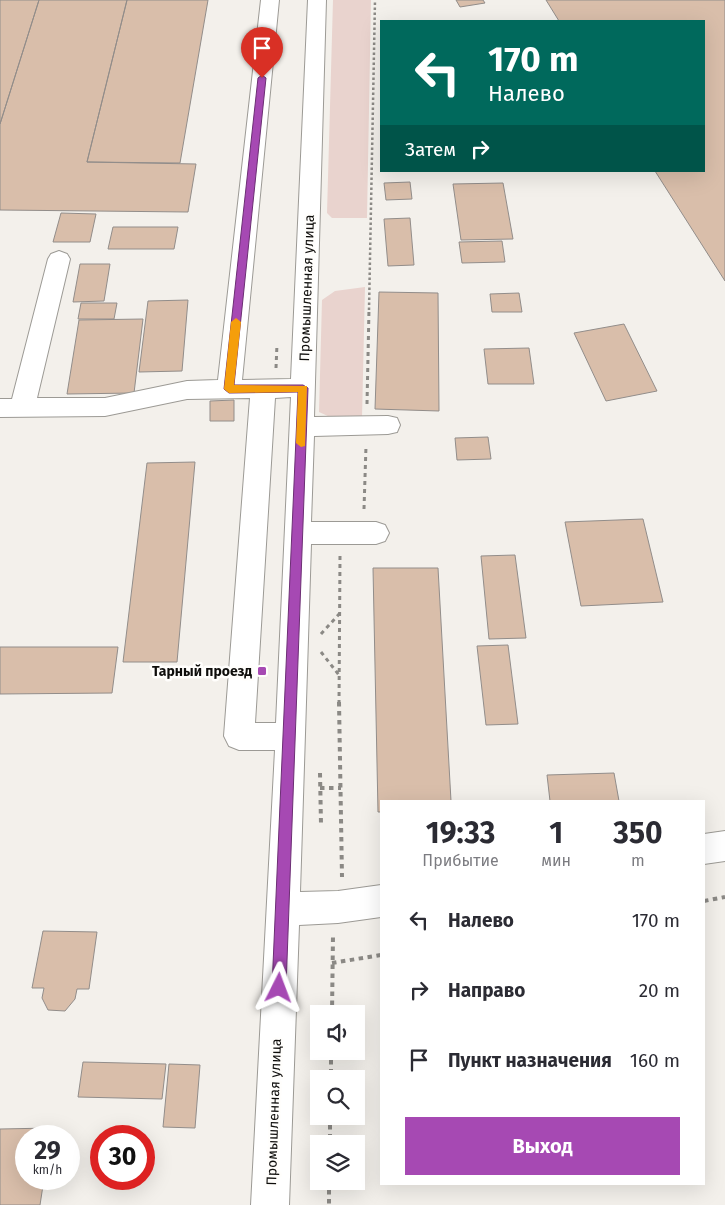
<!DOCTYPE html>
<html lang="ru">
<meta charset="utf-8">
<style>
body{margin:0;font-family:"Fira Sans",sans-serif;background:#f7f7f7;color:#2b2b33;height:100vh;display:flex;flex-direction:column;font-size:19px;white-space:nowrap}
*{box-sizing:border-box;margin:0}
p{font-size:16px;color:#7c7c81}
.icon{flex:none;width:28px;height:28px;fill:none;stroke:currentColor;stroke-width:2;stroke-linecap:round;stroke-linejoin:round}
.map{position:relative;flex:1;overflow:hidden}
.drawer{position:absolute;left:380px;top:800px;width:325px;height:385px;display:flex;flex-direction:column;background:#fff;border-radius:0px;box-shadow:0 5px 20px #0002}
.drawer>*{flex:none}
.guide{position:absolute;left:380px;top:20px;width:325px;height:152px;border-radius:0px;box-shadow:0 5px 20px #0002;background:#00695c;color:#fff;overflow:hidden}
.tools{position:absolute;left:310px;top:1005px;display:grid;gap:10px}
.tools a{display:grid;place-items:center;width:55px;height:55px;border-radius:0px;background:#fff;box-shadow:0 5px 20px #0002;font-size:25px}
.speed{position:absolute;left:15px;top:1125px;display:flex;gap:10px;font-size:25px;font-weight:700;text-align:center}
.speed>*{display:grid;place-content:center;width:65px;height:65px;border-radius:50%;background:#fff;box-shadow:0 5px 20px #0002;line-height:1}
.speed small{font-size:12px;font-weight:400}
.speed .limit{border:8px solid #d22;background:#fff;color:#111}
.pin{position:absolute;display:grid;place-items:center;width:42px;height:42px;color:#fff;margin:-51px -21px;border-radius:50% 50% 50% 0;rotate:-45deg;box-shadow:0 0 5px #0007}
.pin .icon{rotate:45deg}
.me{position:absolute;width:55px;margin:-28px;rotate:3deg;stroke-linejoin:round;filter:drop-shadow(0 0 4px #0008)}
.turn{display:flex;align-items:center;gap:18px;height:105px;padding:0 25px;font-size:22px}
.turn .icon{width:65px;height:65px;stroke-width:2.5}
.turn b{display:block;font-size:35px;line-height:42px}
.then{display:flex;align-items:center;height:48px;padding:0 25px;background:#0003;gap:10px;font-size:19px}
.eta{display:flex;justify-content:space-evenly;align-items:center;height:85px;text-align:center}
.eta b{font-size:30px;font-weight:700;line-height:35px}
.button{display:flex;gap:10px;margin-top:auto;padding:10px 25px}
.button a{flex:1;height:58px;border-radius:0px;background:#a649b3;color:#fff;font-size:20px;font-weight:700;line-height:58px;text-align:center}
ul{padding:0;list-style:none}
li{display:flex;align-items:center;gap:15px;height:70px;padding:0 25px}
li div{flex:1}
li b{display:block;font-size:19px}
li em{font-style:normal}
.map>svg:first-child{display:block}
.green{fill:#e9d3ce}
.building{fill:#d9beaa;stroke:#928d8a}
.lines{fill:none;stroke-linecap:round;stroke-linejoin:round}
.minor-casing{stroke:#9c9a95;stroke-width:2}
.path-far2{stroke:#8b8985;stroke-width:2.5;stroke-dasharray:2.5 2.5;stroke-linecap:butt}
.path-far1{stroke:#8b8985;stroke-width:3;stroke-dasharray:4 4;stroke-linecap:butt}
.path{stroke:#8b8985;stroke-width:4;stroke-dasharray:4.5 4.5;stroke-linecap:butt}
.minor{fill:#fff;fill-rule:evenodd}
.route{fill:#a649b3;stroke:#6c2f74}
.slow{fill:#f59e0b}
.poi-dot{fill:#a649b3;stroke:#fffefc;stroke-width:2}
.labels{text-anchor:middle;dominant-baseline:central;stroke-width:5;stroke-linejoin:round;paint-order:stroke}
.street-label{font-size:14px;fill:#0e0d0b;stroke:#fffefc}
.poi-label{font-size:14px;font-weight:bold;fill:#0e0d0b;stroke:#fffefc;text-anchor:end}
</style>
<div class="map">
<svg width="725" height="1205" viewBox="0 0 725 1205">
<rect width="100%" height="100%" fill="#f3f0eb"/>
<!-- green -->
<path class="green" d="M 333,0 L 371,0 L 367,218 L 332,218 L 327,213 Z
M 365,287 L 362,418 L 330,417 L 319,412 L 322,300 L 335,291 Z"/>
<!-- building -->
<path class="building" d="M 0,0 L 39,0 L 0,124 Z
M 39,0 L 127,0 L 87,162 L 196,164 L 188,212 L 0,210 L 0,124 Z
M 127,0 L 208,0 L 180,163 L 87,162 Z
M 456,0 L 483,0 L 485,3 L 460,7 Z
M 546,0 L 725,0 L 725,281 L 655,171 L 704,171 L 704,21 L 559,21 Z
M 410,182 L 412,199 L 386,200 L 384,183 Z
M 503,183 L 513,239 L 461,240 L 453,184 Z
M 61,213 L 96,214 L 90,242 L 53,242 Z
M 410,218 L 414,265 L 388,266 L 384,219 Z
M 113,227 L 178,227 L 174,249 L 108,249 Z
M 502,241 L 505,262 L 462,263 L 459,242 Z
M 80,264 L 110,264 L 104,301 L 73,302 Z
M 379,292 L 438,293 L 439,411 L 375,409 Z
M 519,293 L 522,312 L 492,312 L 490,294 Z
M 188,300 L 182,371 L 139,372 L 148,301 Z
M 81,303 L 117,303 L 114,319 L 78,319 Z
M 143,319 L 134,393 L 67,394 L 79,320 Z
M 624,324 L 657,391 L 606,401 L 574,333 Z
M 529,348 L 534,384 L 488,384 L 484,349 Z
M 234,400 L 234,421 L 210,421 L 210,401 Z
M 488,437 L 491,459 L 457,460 L 455,438 Z
M 195,462 L 177,662 L 123,662 L 147,463 Z
M 643,519 L 663,602 L 581,606 L 565,522 Z
M 515,555 L 526,638 L 489,639 L 481,556 Z
M 373,568 L 438,568 L 451,801 L 381,801 L 381,812 L 378,812 Z
M 508,645 L 518,724 L 486,725 L 477,646 Z
M 0,647 L 118,647 L 112,693 L 0,694 Z
M 614,773 L 619,801 L 550,801 L 547,775 Z
M 43,931 L 97,932 L 89,989 L 77,989 L 75,999 L 65,1011 L 48,1010 L 42,998 L 44,988 L 32,988 Z
M 83,1062 L 166,1064 L 162,1099 L 78,1097 Z
M 169,1064 L 200,1065 L 195,1128 L 163,1127 Z
M 51,1128 L 50,1136 L 26,1136 L 26,1179 L 44,1179 L 40,1205 L 0,1205 L 0,1129 Z"/>
<g class="lines">
<defs>
<path id="minor" d="M 261,0 L 279,0 L 242,380 L 291,379 L 308,0 L 326,0 L 314,417 L 388,416 L 397,418 L 400,425 L 397,432 L 388,434 L 314,436 L 311,522 L 376,522 L 385,525 L 389,533 L 385,541 L 376,544 L 311,544 L 300,892 L 338,891 L 381,885 L 381,917 L 338,923 L 299,925 L 289,1205 L 251,1205 L 275,750 L 239,750 L 229,746 L 224,736 L 250,398 L 187,399 L 105,416 L 0,417 L 0,399 L 12,399 L 48,259 L 51,254 L 59,251 L 67,254 L 70,259 L 37,398 L 105,398 L 187,381 L 218,380 ZM 291,397 L 276,723 L 255,723 L 275,398 Z
M 725,831 L 725,861 L 704,864 L 704,834 Z"/>
</defs>
<!-- minor casing -->
<use href="#minor" class="minor-casing"/>
<!-- path-far2 -->
<path class="path-far2" d="M 369,310 L 375,0"/>
<!-- path-far1 -->
<path class="path-far1" d="M 276,368 L 277,344
M 367,404 L 369,309
M 364,509 L 366,446
M 321,634 L 340,613
M 321,652 L 339,675
M 339,704 L 340,556"/>
<!-- path -->
<path class="path" d="M 339,702 L 342,877
M 320,773 L 321,824
M 320,788 L 341,788
M 704,901 L 725,897
M 332,963 L 381,955
M 332,1014 L 333,935
M 331,1051 L 331,1079
M 330,1116 L 330,1144
M 329,1181 L 329,1205"/>
<!-- minor -->
<use href="#minor" class="minor"/>
</g>
<!-- route -->
<path class="route" d="M 262,75 L 266,78 L 234,385 L 303,385 L 308,388 L 286,988 L 284,993 L 279,995 L 274,993 L 272,988 L 298,392 L 229,393 L 224,389 L 258,78 Z"/>
<!-- slow -->
<path class="slow" d="M 236,318 L 241,322 L 234,385 L 307,386 L 305,446 L 301,447 L 296,443 L 298,392 L 229,393 L 224,389 L 231,322 Z"/>
<!-- markers -->
<rect class="poi-dot" x="257" y="666" width="10" height="10" rx="2.5"/>
<g class="labels">
<!-- street labels -->
<g class="street-label">
<text transform="translate(307 288) rotate(-88)">Промышленная улица</text>
<text transform="translate(274 1112) rotate(-88)">Промышленная улица</text>
</g>
<!-- poi labels -->
<g class="poi-label">
<text x="252" y="671">Тарный проезд</text>
</g>
</g>
</svg>
<div class="tools">
<a><svg class="icon" aria-label="sound" viewBox="0 0 24 24"><path d="M4 9h4l5-4v14l-5-4H4zM17 9q2 3 0 6"/></svg></a>
<a><svg class="icon" aria-label="search" viewBox="0 0 24 24"><circle cx="10" cy="10" r="6"/><path d="M15 15l6 6"/></svg></a>
<a><svg class="icon" aria-label="layers" viewBox="0 0 24 24"><path d="M12 4l9 5-9 5-9-5zM3 14l9 5 9-5"/></svg></a>
</div>
<div class="speed"><div>29<small>km/h</small></div><div class="limit">30</div></div>
<div class="pin" style="left:262px;top:78px;background:#d93025"><svg class="icon" aria-label="arrive" viewBox="0 0 24 24"><path d="M6 21V4h12l-3 4 3 4H6"/></svg></div>
<svg class="me" style="left:279px;top:988px" viewBox="-20 -20 40 40"><path d="M0-17L14 15 0 8-14 15z" fill="#a649b3" stroke="#fff" stroke-width="4"/></svg>
<div class="guide">
<div class="turn"><svg class="icon" aria-label="left" viewBox="0 0 24 24"><path d="M17 20v-9H6M10 6l-5 5 5 5"/></svg><div><b>170 m</b>Налево</div></div>
<div class="then">Затем<svg class="icon" aria-label="right" viewBox="0 0 24 24"><path d="M7 20v-9h11M14 6l5 5-5 5"/></svg></div>
</div>
<section class="drawer">
<div class="eta">
<div><b>19:33</b><p>Прибытие</p></div>
<div><b>1</b><p>мин</p></div>
<div><b>350</b><p>m</p></div>
</div>
<ul>
<li><svg class="icon" aria-label="left" viewBox="0 0 24 24"><path d="M17 20v-9H6M10 6l-5 5 5 5"/></svg><div><b>Налево</b></div><em>170 m</em></li>
<li><svg class="icon" aria-label="right" viewBox="0 0 24 24"><path d="M7 20v-9h11M14 6l5 5-5 5"/></svg><div><b>Направо</b></div><em>20 m</em></li>
<li><svg class="icon" aria-label="arrive" viewBox="0 0 24 24"><path d="M6 21V4h12l-3 4 3 4H6"/></svg><div><b>Пункт назначения</b></div><em>160 m</em></li>
</ul>
<div class="button"><a>Выход</a></div>
</section>
</div>
